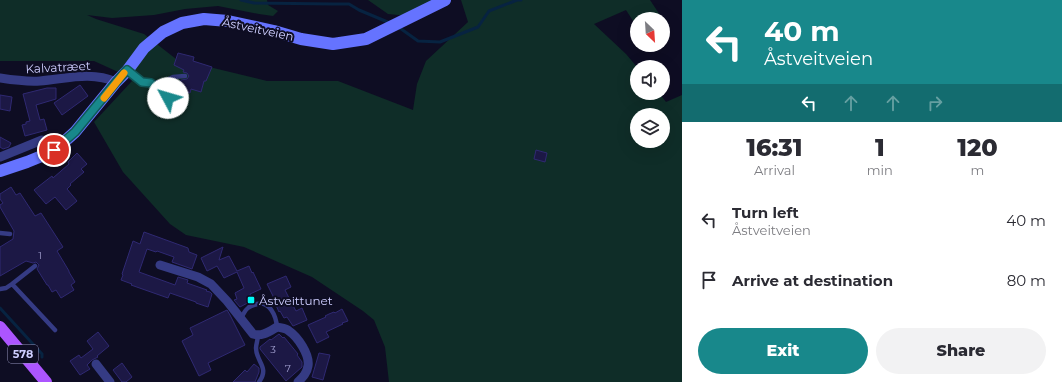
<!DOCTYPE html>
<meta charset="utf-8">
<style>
body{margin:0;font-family:Montserrat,sans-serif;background:#f2f2f3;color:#2b2b33;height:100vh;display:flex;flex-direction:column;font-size:15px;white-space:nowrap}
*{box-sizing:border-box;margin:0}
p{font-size:13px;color:#7c7c81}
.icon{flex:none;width:22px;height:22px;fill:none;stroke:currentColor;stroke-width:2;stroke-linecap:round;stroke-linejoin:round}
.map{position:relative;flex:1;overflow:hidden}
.side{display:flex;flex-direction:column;background:#fff;width:380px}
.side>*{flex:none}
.top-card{background:#18888b;color:#fff;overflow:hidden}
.needle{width:26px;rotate:155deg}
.controls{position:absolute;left:630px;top:12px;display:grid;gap:8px}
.controls a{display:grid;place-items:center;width:40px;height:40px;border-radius:50%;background:#fff;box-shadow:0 4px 16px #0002;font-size:20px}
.pin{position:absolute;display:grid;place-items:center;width:34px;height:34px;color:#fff;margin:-17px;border:2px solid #fff;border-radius:50%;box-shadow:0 1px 4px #0007}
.me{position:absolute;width:44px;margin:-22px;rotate:309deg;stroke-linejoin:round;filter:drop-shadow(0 0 3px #0008)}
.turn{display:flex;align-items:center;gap:14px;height:84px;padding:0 16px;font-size:18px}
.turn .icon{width:52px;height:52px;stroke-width:2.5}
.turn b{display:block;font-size:28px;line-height:34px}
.lanes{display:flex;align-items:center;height:38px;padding:0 16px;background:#0003;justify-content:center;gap:20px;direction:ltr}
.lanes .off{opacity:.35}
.eta{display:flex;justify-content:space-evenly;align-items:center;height:68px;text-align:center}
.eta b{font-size:24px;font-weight:800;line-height:28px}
.cta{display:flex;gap:8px;margin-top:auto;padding:8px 16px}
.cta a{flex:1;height:46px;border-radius:24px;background:#18888b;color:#fff;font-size:16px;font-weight:800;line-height:46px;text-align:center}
.cta a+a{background:#f2f2f3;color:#2b2b33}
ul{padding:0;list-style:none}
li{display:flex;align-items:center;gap:12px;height:60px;padding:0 16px}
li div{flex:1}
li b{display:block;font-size:15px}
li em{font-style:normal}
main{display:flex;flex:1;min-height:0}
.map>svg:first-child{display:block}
.green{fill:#0f2d28;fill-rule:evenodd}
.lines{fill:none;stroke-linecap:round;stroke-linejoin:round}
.stream{stroke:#072341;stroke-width:3}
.building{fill:#1c1845;stroke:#2f2972}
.lane{stroke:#353b84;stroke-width:4.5}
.street{stroke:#353b84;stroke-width:9}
.secondary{stroke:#6573ff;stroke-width:12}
.primary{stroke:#ac55ff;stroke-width:12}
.route-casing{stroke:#10585a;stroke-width:10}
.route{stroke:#18888b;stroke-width:7}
.slow{stroke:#f59e0b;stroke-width:7}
.poi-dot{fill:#00f9f6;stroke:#0e0d23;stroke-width:1.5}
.labels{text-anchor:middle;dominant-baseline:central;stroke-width:4;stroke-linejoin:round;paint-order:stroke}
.number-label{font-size:10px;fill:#a2a0d0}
.shield{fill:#0e0d23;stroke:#9494bd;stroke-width:1}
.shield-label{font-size:11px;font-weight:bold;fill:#ceceff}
.street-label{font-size:12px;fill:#ceceff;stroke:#0e0d23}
.poi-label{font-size:12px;fill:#ceceff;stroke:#0e0d23;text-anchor:start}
</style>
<main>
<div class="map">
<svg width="682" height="382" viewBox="0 0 682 382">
<rect width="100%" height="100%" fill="#0e0d23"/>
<!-- green -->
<path class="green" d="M 0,0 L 267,0 L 268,5 L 278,11 L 273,16 L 259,14 L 218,6 L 185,9 L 154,15 L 112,18 L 87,15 L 96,19 L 144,34 L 176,59 L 267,81 L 338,81 L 413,110 L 417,84 L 426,61 L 468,22 L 461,0 L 650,0 L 660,15 L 653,19 L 637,19 L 637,27 L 626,10 L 594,24 L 626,54 L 637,67 L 637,93 L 659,93 L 666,102 L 682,95 L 682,382 L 389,382 L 385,347 L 374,320 L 363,311 L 312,277 L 244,247 L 186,235 L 170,224 L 123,172 L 94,122 L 132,81 L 127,76 L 94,61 L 0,61 ZM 637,115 L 663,115 L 663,141 L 637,141 Z
M 368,0 L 450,0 L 409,16 L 388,14 Z"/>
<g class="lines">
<!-- stream -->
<path class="stream" d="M 241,0 L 254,3 L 333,4 L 349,4 L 359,10 L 390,23
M 397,26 L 418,41 L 440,42 L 478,27 L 489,11 L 517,0 L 521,0
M 0,308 L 42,354 L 42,357"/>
</g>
<!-- building -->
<path class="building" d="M 178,53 L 194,57 L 193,61 L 212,67 L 206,81 L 204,81 L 201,92 L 191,89 L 190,93 L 179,90 L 181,80 L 187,79 L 189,76 L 187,73 L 183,72 L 184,70 L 174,65 Z
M 80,85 L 88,96 L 62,115 L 54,103 Z
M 47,88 L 56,88 L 56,99 L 36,105 L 40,120 L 44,119 L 47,130 L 25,136 L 22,125 L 26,124 L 26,122 L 30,121 L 23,94 Z
M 0,95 L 12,97 L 10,111 L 0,109 Z
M 0,137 L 11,143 L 9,147 L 3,149 L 0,147 Z
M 536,150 L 547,153 L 545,162 L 534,159 Z
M 77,153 L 87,164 L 81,169 L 84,172 L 70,184 L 71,185 L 67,189 L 77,201 L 66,210 L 55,197 L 46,204 L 34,190 L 52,176 L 53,178 L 69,164 L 68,162 Z
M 11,187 L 16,195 L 20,193 L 35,216 L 41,213 L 63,247 L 57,251 L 69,271 L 69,272 L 75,282 L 71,285 L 74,290 L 61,298 L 56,290 L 52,292 L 48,285 L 47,285 L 37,269 L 39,265 L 36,262 L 33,263 L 26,261 L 0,276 L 0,247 L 13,239 L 14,231 L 0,207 L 0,205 L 3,203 L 0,199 L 0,194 Z
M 144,232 L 188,248 L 189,252 L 197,255 L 192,269 L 172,262 L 174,257 L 157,251 L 156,252 L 147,249 L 139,272 L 175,285 L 178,277 L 188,280 L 187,283 L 207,290 L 206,291 L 210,292 L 212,294 L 208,307 L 196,303 L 196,302 L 170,293 L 168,298 L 131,285 L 132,284 L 121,280 L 123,275 L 122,274 L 133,241 L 140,244 Z
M 223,247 L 219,260 L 229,256 L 237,271 L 249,266 L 252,273 L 253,272 L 261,289 L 250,294 L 253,300 L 240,307 L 234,300 L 237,299 L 235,293 L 244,288 L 237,272 L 224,278 L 217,266 L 207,271 L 201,258 Z
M 286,276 L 291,287 L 285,290 L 291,302 L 296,311 L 302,308 L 307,320 L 293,326 L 287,317 L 284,318 L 280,311 L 279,312 L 275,303 L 276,302 L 267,284 Z
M 342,309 L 348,321 L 342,323 L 343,324 L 326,332 L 329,337 L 317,343 L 308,325 L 326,317 L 325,316 L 329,314 L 334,312 L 335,313 Z
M 227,310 L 230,315 L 245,345 L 208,363 L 211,370 L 199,376 L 182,341 L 193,335 L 190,328 Z
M 98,332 L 109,346 L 97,356 L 98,357 L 92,360 L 87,365 L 90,369 L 80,375 L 70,361 L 79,355 L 81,358 L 93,349 L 87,341 Z
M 279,334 L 283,338 L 284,337 L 298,354 L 297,355 L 302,362 L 302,367 L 286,381 L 260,349 L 260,347 L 270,339 L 271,340 Z
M 319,353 L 330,355 L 323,380 L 312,377 Z
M 122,363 L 132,377 L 126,382 L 122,382 L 113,370 Z
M 254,364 L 259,368 L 259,372 L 255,382 L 233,382 L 245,370 L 247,372 Z"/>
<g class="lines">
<!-- lane -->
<path class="lane" d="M 128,71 L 142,82 L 151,83 L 163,82 L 173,77 L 185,76
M 151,83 L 168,98
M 0,233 L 10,234
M 12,284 L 35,266
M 0,289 L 6,288 L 12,284 L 55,330
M 241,318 C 243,315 245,310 248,308 C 250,306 254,305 257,304 C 270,301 276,316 277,327
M 258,335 C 258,340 256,344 256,348 C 256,362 270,367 259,382"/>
<!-- street -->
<path class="street" d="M 0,78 C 13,80 27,82 40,81 C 66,79 91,71 116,82
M 0,157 L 42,140
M 160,265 L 198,277 L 211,284 L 227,301 L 253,334 C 262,337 270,331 277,327 C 281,328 286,328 289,331 C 298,337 310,355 308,366 C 307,373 303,377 298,382
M 96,364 L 110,382"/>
<!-- secondary -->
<path class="secondary" d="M 0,171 L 27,162 L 54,151 L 75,132 L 116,82 L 127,71 L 144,48 L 163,32 L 182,23 L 204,19 L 228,21 L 274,31 L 301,39 L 333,44 L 366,39 L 445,0"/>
<!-- primary -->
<path class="primary" d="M 0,327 L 46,382"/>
</g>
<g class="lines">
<defs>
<path id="route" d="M 54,150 L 75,132 L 116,82 L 127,70 L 142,82 L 151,83 L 168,98"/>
</defs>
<!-- route casing -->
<use href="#route" class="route-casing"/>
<!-- route -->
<use href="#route" class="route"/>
<!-- slow -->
<path class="slow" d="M 104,98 L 124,73"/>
</g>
<!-- markers -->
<rect class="poi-dot" x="247" y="296" width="8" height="8" rx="2"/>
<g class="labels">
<!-- number labels -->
<g class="number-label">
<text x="40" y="255">1</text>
<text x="273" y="349">3</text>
<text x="288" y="368">7</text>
</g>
<!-- shield labels -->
<rect class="shield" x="8" y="345" width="30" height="18" rx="3"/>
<g class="shield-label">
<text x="23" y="354">578</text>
</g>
<!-- street labels -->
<g class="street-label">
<text transform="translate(258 29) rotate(12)">Åstveitveien</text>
<text transform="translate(58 67) rotate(-3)">Kalvatræet</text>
</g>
<!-- poi labels -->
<g class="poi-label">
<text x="259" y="300">Åstveittunet</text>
</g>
</g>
</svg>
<div class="controls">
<a><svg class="needle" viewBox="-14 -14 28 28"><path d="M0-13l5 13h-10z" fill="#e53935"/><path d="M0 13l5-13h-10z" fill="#7c7c81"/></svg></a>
<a><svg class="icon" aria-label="sound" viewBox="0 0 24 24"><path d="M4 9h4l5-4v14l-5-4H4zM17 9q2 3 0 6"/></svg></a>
<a><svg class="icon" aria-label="layers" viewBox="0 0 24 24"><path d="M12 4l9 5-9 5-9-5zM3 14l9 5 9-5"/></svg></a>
</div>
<div class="pin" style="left:54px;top:150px;background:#d93025"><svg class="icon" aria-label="arrive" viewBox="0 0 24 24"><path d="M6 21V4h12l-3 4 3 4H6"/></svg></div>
<svg class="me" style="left:168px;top:98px" viewBox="-20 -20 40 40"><circle r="19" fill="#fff"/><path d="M0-13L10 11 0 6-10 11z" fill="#18888b"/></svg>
</div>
<section class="side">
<div class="top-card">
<div class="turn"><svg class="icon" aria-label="left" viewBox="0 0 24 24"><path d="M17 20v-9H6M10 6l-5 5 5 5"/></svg><div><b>40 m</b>Åstveitveien</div></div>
<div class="lanes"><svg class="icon" aria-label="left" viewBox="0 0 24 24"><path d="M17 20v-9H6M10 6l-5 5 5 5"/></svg><svg class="icon off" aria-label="ahead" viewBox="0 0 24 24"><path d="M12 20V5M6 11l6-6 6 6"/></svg><svg class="icon off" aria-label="ahead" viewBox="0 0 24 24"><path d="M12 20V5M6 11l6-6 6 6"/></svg><svg class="icon off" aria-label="right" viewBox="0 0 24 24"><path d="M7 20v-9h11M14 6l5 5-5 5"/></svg></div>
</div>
<div class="eta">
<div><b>16:31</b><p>Arrival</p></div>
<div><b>1</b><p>min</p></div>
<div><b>120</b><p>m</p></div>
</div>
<ul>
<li><svg class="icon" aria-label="left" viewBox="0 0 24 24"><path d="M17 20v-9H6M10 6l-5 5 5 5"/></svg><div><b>Turn left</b><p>Åstveitveien</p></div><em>40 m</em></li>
<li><svg class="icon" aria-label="arrive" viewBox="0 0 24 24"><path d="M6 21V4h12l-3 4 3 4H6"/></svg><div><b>Arrive at destination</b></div><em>80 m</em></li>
</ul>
<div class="cta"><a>Exit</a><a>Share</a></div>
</section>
</main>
